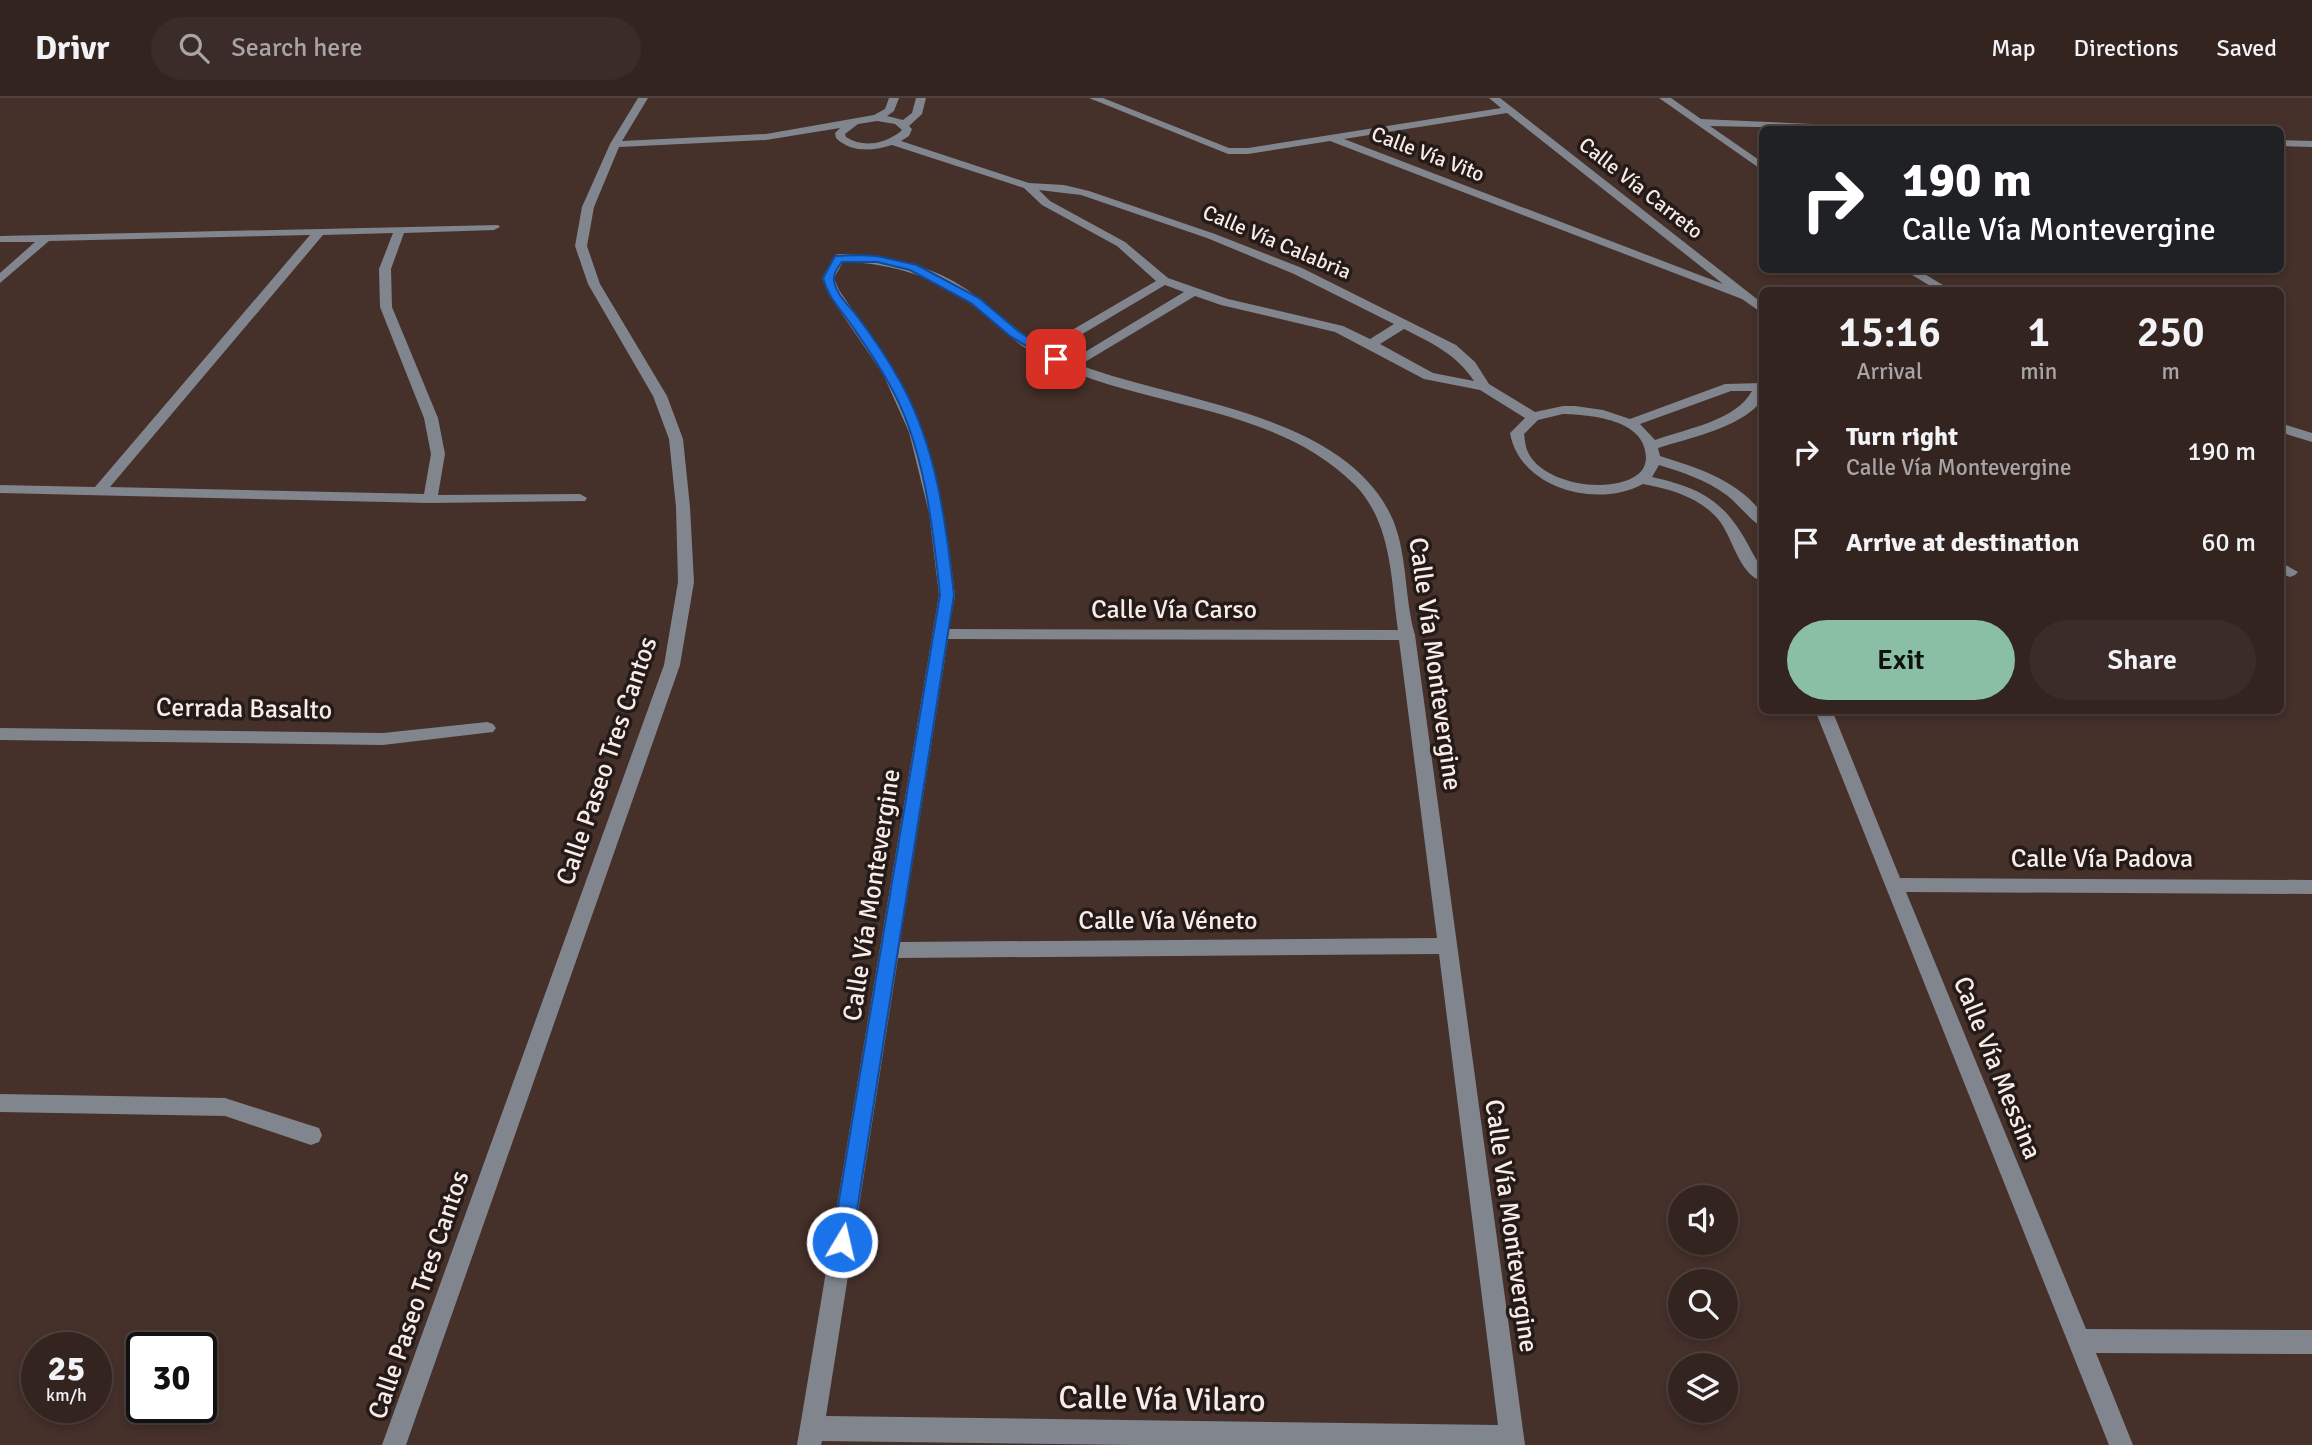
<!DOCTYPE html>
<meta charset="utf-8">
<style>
body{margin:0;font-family:Signika,sans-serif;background:#3c2c29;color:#f1f3f6;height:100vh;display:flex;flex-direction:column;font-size:26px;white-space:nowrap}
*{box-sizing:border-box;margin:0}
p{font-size:23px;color:#a9a4a5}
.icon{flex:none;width:38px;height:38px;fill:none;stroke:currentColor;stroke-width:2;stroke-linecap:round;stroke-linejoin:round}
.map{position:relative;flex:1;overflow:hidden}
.side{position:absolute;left:1759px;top:189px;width:525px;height:427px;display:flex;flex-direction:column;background:#342420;border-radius:10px;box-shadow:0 4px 10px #0003,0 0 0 2px #4e413e}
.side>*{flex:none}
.hud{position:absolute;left:1759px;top:28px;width:525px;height:147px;border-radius:10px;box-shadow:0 4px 10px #0003,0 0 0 2px #4e413e;background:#202124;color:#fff;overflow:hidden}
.controls{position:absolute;left:1668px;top:1087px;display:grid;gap:14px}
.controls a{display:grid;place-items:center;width:70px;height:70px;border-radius:50%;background:#342420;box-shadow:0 4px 10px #0003,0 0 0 2px #4e413e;font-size:35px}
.speed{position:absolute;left:21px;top:1234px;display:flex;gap:14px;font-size:35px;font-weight:700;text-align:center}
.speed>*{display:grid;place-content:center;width:91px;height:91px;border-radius:50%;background:#342420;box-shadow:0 4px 10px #0003,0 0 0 2px #4e413e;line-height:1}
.speed small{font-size:18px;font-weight:400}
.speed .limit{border:4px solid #111;border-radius:10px;background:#fff;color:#111}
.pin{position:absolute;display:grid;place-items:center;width:60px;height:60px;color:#fff;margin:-30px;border-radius:14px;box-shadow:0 4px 10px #0006}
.me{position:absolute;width:77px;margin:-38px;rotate:9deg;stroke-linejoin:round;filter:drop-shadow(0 0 5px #0008)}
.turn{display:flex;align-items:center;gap:24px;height:147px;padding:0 28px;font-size:32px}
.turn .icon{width:91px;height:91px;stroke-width:2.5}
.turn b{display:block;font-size:49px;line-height:60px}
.eta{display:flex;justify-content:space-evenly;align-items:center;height:119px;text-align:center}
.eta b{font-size:42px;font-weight:600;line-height:49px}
.cta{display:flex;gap:14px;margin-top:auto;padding:14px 28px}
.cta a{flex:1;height:80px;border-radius:42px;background:#8abfa5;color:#111;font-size:28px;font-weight:600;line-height:80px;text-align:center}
.cta a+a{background:#3c2c29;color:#f1f3f6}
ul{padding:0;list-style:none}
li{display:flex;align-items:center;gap:21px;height:91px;padding:0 28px}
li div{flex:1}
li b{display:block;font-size:26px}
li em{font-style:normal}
header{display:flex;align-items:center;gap:42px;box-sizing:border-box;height:98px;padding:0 35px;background:#342420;border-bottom:2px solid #4e413e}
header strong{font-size:33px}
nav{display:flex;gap:38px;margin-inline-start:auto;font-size:24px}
.search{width:490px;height:63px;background:#3c2c29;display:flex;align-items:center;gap:18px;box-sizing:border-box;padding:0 24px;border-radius:38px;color:#a9a4a5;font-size:26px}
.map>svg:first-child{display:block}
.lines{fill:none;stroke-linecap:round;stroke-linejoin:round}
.minor{fill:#81858e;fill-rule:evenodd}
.route{fill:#1a73e8;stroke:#114b97;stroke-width:2}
.labels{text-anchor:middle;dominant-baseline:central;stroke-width:7;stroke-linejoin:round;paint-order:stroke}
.far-street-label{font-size:21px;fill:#f9ebe7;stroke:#241b18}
.street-label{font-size:26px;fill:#f9ebe7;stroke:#241b18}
.near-street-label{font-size:32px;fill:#f9ebe7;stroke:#241b18}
</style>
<header>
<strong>Drivr</strong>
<div class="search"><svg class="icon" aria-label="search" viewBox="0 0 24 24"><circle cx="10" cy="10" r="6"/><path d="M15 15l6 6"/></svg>Search here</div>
<nav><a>Map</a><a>Directions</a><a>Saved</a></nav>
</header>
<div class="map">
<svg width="2312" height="1347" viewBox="0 0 2312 1347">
<rect width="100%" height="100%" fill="#45302a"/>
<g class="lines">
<!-- minor -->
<path class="minor" d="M 638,0 L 648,0 L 622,43 L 766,36 L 874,17 L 885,11 L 889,0 L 899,0 L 894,13 L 887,18 L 903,22 L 912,15 L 916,0 L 926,0 L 922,16 L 909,28 L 912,31 L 909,38 L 901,43 L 1029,85 L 1064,87 L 1089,93 L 1215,136 L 1302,170 L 1456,247 L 1475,264 L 1489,286 L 1535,314 L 1563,308 L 1575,308 L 1603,312 L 1630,321 L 1725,286 L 1762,285 C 1762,294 1762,304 1755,310 C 1730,332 1689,340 1658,350 L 1660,358 C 1698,370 1737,382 1762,415 L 1762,428 C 1753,426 1736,403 1725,396 C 1706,382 1682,374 1659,367 L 1652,379 C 1705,391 1727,405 1752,454 C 1758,465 1763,470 1762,483 C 1739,477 1732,437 1718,421 C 1699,399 1670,391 1643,386 C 1597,411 1520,391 1510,335 L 1525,320 L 1480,292 L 1424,281 L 1335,234 L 1221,207 L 1195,198 L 1080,267 C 1176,304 1347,315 1393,422 C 1408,459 1404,499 1415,537 L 1525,1347 L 1133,1347 L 822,1343 L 821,1347 L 797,1347 L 939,497 L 929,415 L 909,334 L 883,276 L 829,197 L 822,180 L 835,157 L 839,156 C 885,157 931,166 969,193 C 994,211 1016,233 1043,249 L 1156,183 L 1117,148 L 1042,107 L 1024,90 L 892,47 C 873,53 851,55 836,40 L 835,35 L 840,30 L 766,42 L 619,49 L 594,109 L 587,148 L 600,186 L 667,298 L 683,341 L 690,409 L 694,484 L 680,567 L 406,1347 L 382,1347 L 664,567 L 678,484 L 676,409 L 669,341 L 653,298 L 588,186 L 575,148 L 582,109 L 610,46 ZM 877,23 L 895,26 L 902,32 L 900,34 C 884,46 863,50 846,39 L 845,36 L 858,26 ZM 1039,92 L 1081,97 L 1207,140 L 1294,176 L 1394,226 L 1370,241 L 1343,228 L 1228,201 L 1168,180 L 1125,144 L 1050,103 ZM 843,164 C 895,165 939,180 980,213 C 999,229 1017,246 1038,258 C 1138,312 1271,303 1355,387 C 1392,425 1391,482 1398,532 L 949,531 L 955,497 L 948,443 L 938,388 L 923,334 L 891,268 L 839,192 L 834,180 ZM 1165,187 L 1184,194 L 1070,263 L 1052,254 ZM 1404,231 C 1432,245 1456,256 1474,283 L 1433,275 L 1380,246 ZM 1731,293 L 1752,293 C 1736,323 1685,331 1655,342 L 1640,326 ZM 1563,316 C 1591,317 1645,321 1646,359 C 1646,366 1643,373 1637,377 C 1610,397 1540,386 1527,352 C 1525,347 1525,341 1524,336 L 1538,322 ZM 948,541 L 1399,542 L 1437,840 L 900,844 ZM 1439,856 L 1498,1327 L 826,1318 L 898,860 Z
M 1089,0 L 1103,0 L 1229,50 L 1248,50 L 1501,10 L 1489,0 L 1500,0 L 1762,205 L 1762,215 L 1742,201 L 1330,43 L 1248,56 L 1228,56 ZM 1507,15 L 1723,186 L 1344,41 Z
M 1659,0 L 1671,0 L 1701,21 L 1883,29 L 1888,32 L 1710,28 L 1762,64 L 1762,72 Z
M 2280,42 L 2312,43 L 2312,49 L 2280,48 Z
M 498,127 L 500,129 L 494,132 L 404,135 L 391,171 L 392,209 L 438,320 L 445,356 L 438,397 L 580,396 L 587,400 L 585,403 L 430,405 L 0,395 L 0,387 L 95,389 L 310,137 L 49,143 L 0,185 L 0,175 L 35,144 L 0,144 L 0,138 ZM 393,135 L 379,171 L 380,209 L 424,320 L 431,356 L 424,396 L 110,389 L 323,137 Z
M 1904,172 L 1918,172 L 1951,192 L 1937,192 Z
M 2280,325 L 2312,335 L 2312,344 L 2280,334 Z
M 2280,464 L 2298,474 L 2295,477 L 2290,479 L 2280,475 Z
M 1815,612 L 1832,612 L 1900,780 L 2312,782 L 2312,796 L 1906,794 L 2086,1231 L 2312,1232 L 2312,1256 L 2096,1255 L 2133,1347 L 2109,1347 Z
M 487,624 L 493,626 L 496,630 L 493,634 L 383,647 L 0,642 L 0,630 L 383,635 Z
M 0,996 L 225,1000 L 319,1030 L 322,1037 L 319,1044 L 311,1047 L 225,1018 L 0,1014 Z"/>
</g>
<!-- route -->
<path class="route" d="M 858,157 L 877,158 L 917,167 L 979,200 L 1018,233 L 1062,261 L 1052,264 L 1010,238 L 971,205 L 910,172 L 877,164 L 842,164 C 838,169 833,175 834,183 C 837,198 848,206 857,218 C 873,239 889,263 901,285 C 937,350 946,426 954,497 L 852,1144 L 849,1151 L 842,1154 L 835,1151 L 832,1144 L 940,497 C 933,429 924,345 888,284 C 877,264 863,244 850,225 C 838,208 829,201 823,180 L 835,158 Z"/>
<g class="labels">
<!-- far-street labels -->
<g class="far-street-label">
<text transform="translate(1428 56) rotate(21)">Calle Vía Vito</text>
<text transform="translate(1641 90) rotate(38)">Calle Vía Carreto</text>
<text transform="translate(1277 144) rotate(23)">Calle Vía Calabria</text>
</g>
<!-- street labels -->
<g class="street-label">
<text x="1174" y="512">Calle Vía Carso</text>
<text transform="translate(1435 566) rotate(82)">Calle Vía Montevergine</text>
<text transform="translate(244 611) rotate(1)">Cerrada Basalto</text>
<text transform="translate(607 663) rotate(-71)">Calle Paseo Tres Cantos</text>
<text x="2102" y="761">Calle Vía Padova</text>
<text transform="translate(872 797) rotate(-81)">Calle Vía Montevergine</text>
<text x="1168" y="823">Calle Vía Véneto</text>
<text transform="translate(1997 970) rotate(68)">Calle Vía Messina</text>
<text transform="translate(1511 1128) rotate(82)">Calle Vía Montevergine</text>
<text transform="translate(419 1197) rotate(-71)">Calle Paseo Tres Cantos</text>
</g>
<!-- near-street labels -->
<g class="near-street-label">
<text transform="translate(1162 1301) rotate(1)">Calle Vía Vilaro</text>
</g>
</g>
</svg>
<div class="controls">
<a><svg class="icon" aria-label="sound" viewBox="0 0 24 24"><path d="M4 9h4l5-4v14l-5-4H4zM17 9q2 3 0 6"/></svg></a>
<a><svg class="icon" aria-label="search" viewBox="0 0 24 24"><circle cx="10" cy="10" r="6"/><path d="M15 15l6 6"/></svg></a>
<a><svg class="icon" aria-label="layers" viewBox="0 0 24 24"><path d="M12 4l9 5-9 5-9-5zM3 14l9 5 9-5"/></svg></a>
</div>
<div class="speed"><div>25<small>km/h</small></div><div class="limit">30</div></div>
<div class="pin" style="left:1056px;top:261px;background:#d93025"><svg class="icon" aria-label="arrive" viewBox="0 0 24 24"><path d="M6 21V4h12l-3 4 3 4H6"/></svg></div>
<svg class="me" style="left:842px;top:1144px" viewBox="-20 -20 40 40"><circle r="17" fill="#1a73e8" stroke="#fff" stroke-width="3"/><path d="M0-11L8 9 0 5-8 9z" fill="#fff"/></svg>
<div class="hud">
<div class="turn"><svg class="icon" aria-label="right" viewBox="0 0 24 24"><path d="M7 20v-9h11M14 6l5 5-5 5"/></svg><div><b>190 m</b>Calle Vía Montevergine</div></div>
</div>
<section class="side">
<div class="eta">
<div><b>15:16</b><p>Arrival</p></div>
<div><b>1</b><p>min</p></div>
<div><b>250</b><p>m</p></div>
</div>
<ul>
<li><svg class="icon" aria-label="right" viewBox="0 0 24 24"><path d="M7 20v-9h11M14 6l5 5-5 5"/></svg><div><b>Turn right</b><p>Calle Vía Montevergine</p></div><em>190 m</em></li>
<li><svg class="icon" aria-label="arrive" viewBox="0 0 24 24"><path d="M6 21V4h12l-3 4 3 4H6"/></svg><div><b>Arrive at destination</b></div><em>60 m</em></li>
</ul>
<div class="cta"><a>Exit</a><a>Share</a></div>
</section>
</div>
